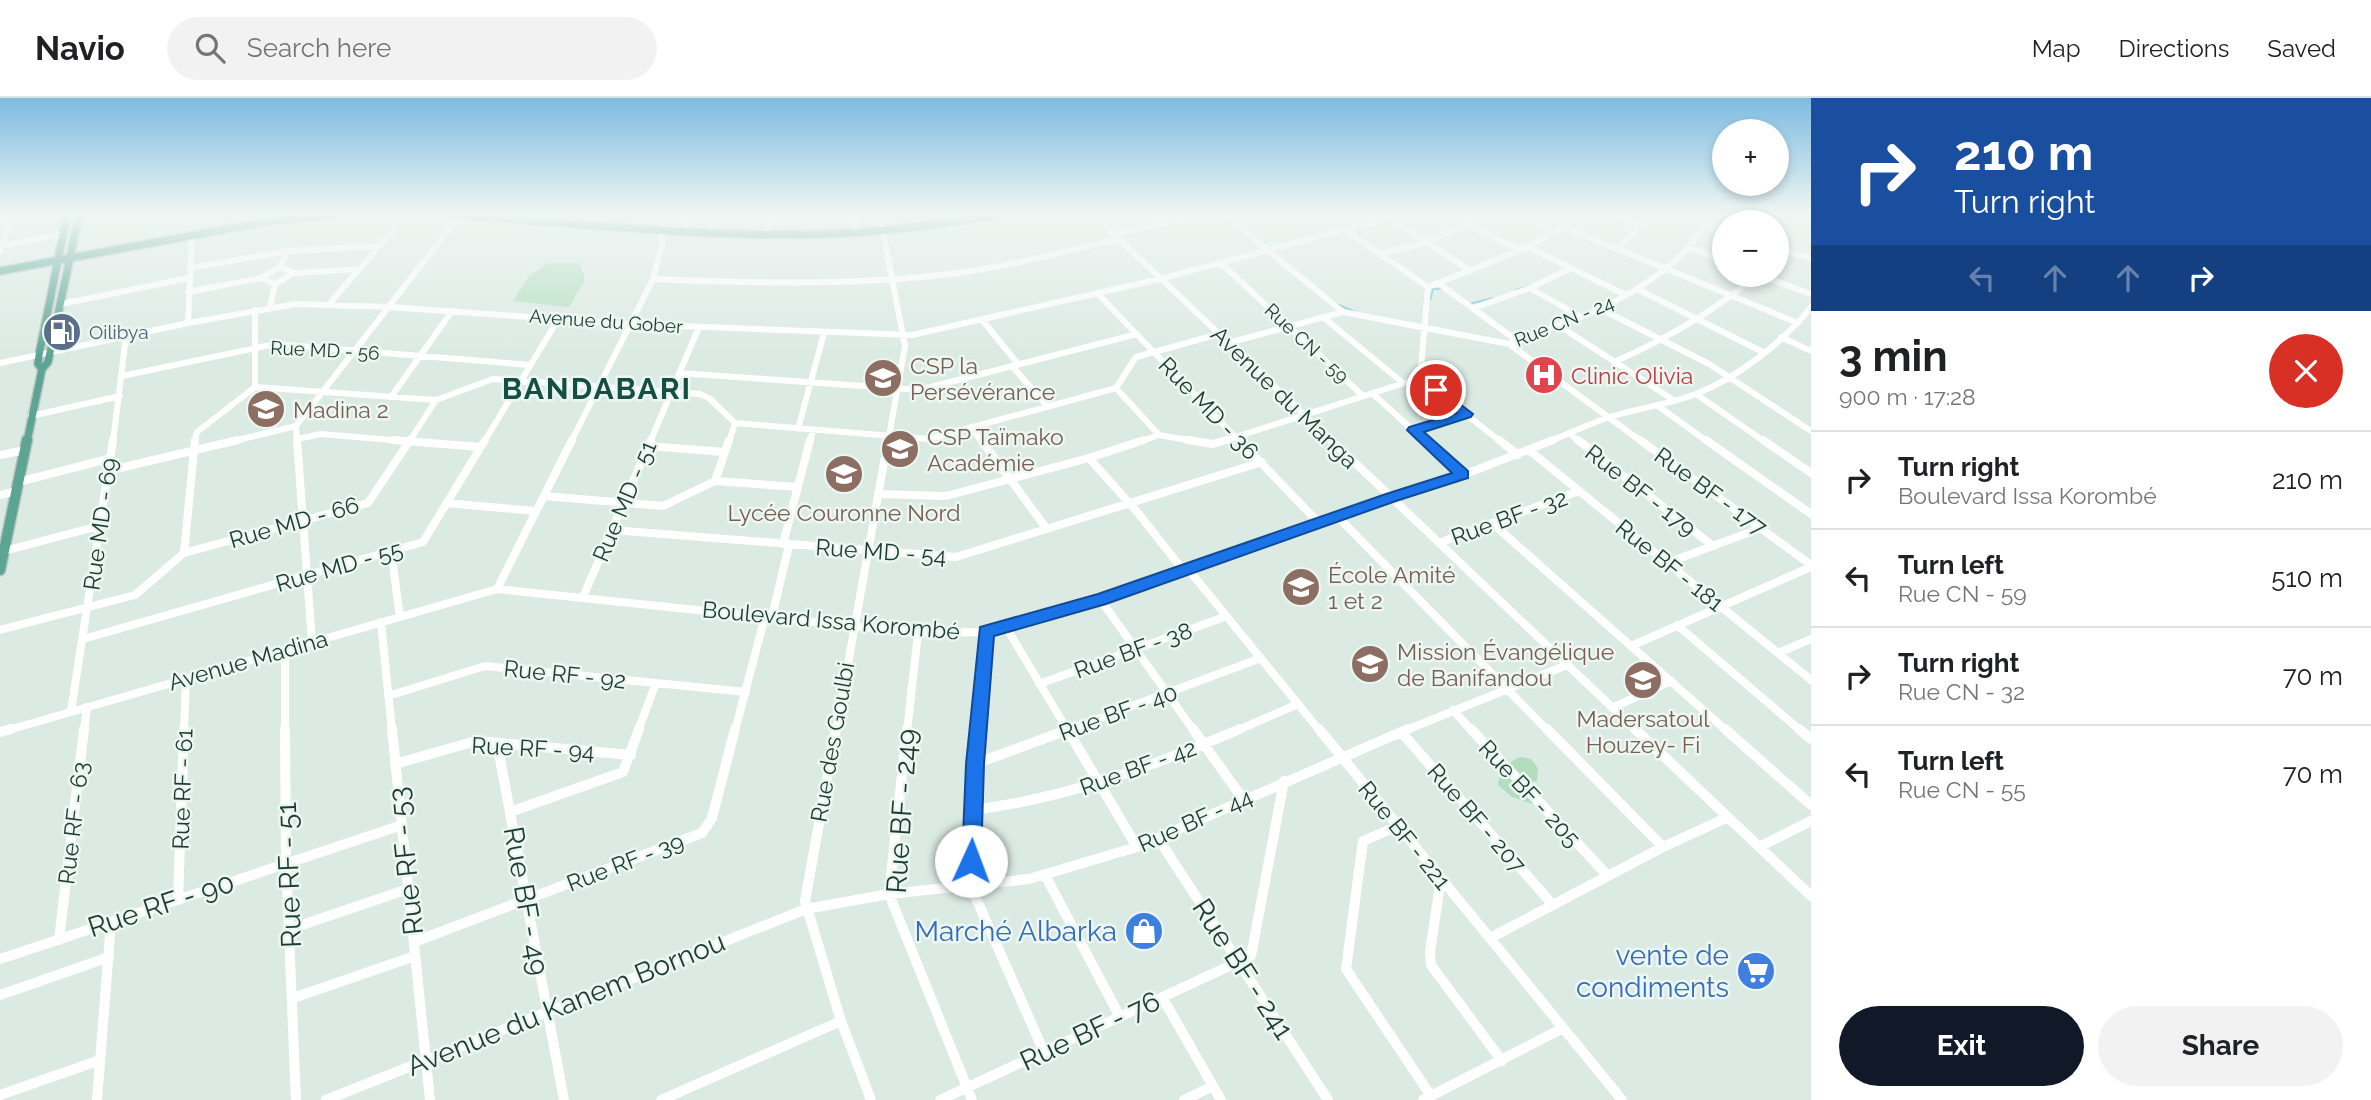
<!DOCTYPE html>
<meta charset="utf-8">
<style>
body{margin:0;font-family:Raleway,sans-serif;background:#f2f2f2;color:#202124;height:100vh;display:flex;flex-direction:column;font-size:26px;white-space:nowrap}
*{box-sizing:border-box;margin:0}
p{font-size:23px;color:#757577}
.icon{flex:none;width:38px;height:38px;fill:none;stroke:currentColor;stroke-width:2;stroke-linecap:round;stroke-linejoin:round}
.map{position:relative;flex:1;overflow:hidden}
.side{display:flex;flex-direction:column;background:#fff;width:560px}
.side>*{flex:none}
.top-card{background:#1a4fa0;color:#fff;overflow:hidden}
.buttons{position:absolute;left:1712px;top:21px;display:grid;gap:14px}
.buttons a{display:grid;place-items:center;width:77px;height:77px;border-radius:50%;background:#fff;box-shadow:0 4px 10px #0003;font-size:35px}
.pin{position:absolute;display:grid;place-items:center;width:60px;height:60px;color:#fff;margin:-30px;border:4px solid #fff;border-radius:50%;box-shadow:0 2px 7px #0007}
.me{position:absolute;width:77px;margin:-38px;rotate:2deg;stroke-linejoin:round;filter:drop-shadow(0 0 5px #0008)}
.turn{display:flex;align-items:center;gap:24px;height:147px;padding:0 28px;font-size:32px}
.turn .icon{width:91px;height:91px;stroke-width:2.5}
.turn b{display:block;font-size:49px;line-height:60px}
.lanes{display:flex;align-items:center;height:66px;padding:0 28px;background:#0003;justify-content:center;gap:35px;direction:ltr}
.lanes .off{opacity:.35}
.round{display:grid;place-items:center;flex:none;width:74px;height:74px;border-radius:37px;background:#f2f2f2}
.overview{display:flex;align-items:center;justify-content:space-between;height:119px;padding:0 28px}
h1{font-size:42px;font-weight:700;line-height:52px}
.button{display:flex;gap:14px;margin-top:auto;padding:14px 28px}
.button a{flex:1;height:80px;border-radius:42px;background:#111827;color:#fff;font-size:28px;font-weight:700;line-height:80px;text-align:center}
.button a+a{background:#f2f2f2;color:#202124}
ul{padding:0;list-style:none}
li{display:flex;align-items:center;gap:21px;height:98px;padding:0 28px;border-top:2px solid #e0e0e0}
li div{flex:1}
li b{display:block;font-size:26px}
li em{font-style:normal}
header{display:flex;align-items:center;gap:42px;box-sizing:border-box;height:98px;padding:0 35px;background:#fff;border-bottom:2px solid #e0e0e0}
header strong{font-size:33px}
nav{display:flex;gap:38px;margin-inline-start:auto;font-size:24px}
.search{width:490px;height:63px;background:#f2f2f2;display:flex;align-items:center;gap:18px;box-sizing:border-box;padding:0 24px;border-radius:38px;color:#757577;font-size:26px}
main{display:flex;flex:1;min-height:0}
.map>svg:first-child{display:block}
.green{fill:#b2debf}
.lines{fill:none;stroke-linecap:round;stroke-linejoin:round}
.stream{stroke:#7dc6d6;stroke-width:2}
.major-far1-casing{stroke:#bbc4c2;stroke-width:10}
.major-casing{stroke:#bbc4c2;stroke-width:13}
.minor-far2{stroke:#fff;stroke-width:6}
.minor-far1{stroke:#fff;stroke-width:8}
.minor{stroke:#fff;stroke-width:10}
.major-far1{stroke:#5ca594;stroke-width:7}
.major{stroke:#5ca594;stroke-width:10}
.route{fill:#1a73e8;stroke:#114b97;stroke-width:2}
.labels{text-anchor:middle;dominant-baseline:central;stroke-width:5;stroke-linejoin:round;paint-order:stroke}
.far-street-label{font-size:19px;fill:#1d3b34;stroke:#edf7f2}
.far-service-label{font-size:19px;fill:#4e5e75;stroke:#edf7f2;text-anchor:start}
.education-label{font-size:23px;fill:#785e54;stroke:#edf7f2;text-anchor:start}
.health-label{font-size:23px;fill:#be3a42;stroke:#edf7f2;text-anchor:start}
.street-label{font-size:23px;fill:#1d3b34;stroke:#edf7f2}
.near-street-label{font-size:28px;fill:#1d3b34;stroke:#edf7f2}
.near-shop-label{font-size:28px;fill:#366cbe;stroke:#edf7f2;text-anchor:end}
.district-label{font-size:30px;font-weight:bold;letter-spacing:2px;fill:#174e43;stroke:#edf7f2}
</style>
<header>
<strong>Navio</strong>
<div class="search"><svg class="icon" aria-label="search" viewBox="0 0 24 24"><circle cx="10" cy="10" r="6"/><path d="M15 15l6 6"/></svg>Search here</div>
<nav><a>Map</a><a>Directions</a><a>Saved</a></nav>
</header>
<main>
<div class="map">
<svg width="1811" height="1002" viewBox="0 0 1811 1002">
<rect width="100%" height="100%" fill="#dceae4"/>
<!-- green -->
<path class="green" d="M 548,165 L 580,165 L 585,182 L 569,209 L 513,203 L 529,178 Z
M 1521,659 L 1531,661 L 1538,670 L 1537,683 L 1518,685 L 1523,694 L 1533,697 L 1533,706 L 1512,699 L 1498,687 C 1499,675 1509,662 1521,659 Z"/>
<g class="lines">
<!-- stream -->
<path class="stream" d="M 1099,117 L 1116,134
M 1218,117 L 1247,138
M 1516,192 L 1529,188
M 1430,202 L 1433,191 L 1442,191
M 1469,206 L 1493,200
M 1339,207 L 1355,214"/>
<defs>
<path id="major-far1" d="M 453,117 C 589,126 728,143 864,134 C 909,131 953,124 997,117
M 0,173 L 270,123 L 336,117
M 42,271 L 38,266 L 39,257 L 67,117
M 27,344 L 42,271 L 48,264 L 79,117"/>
<path id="major" d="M 0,472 L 27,342"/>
</defs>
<!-- major-far1 casing -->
<use href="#major-far1" class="major-far1-casing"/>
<!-- major casing -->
<use href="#major" class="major-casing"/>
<!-- minor-far2 -->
<path class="minor-far2" d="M 686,117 L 687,127
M 853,117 L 856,131
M 1094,117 L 1333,344
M 1225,117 L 1343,214 L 1509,246 L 1601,211 L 1637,191 L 1666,171 L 1689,149 L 1713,117
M 1449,117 L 1519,152
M 1520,117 L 1556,134
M 1609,117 L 1641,128
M 586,120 L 588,117
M 1389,120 L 1471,173
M 0,121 L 20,117
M 712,128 L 718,117
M 1707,128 L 1724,134
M 882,129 L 905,248 L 888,344
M 1564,129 L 1798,225
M 1347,133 L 1428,189
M 766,136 L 772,117
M 1114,136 L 1193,117
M 0,148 L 63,136
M 1528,149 L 1626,197
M 1689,149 L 1724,163
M 1776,150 L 1811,160
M 1617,151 L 1651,117
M 0,154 L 12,117
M 1380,156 L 1426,144 L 1487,117
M 1221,165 L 1363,298
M 190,170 L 288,153 L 380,148
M 294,175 L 359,171
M 1759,177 L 1811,196
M 653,181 C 754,185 856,188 957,175 C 1012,168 1065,153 1119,141
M 1438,185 L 1516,242
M 275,186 L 261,180 L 280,169 L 288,153
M 275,186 L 294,175 L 280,169
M 1428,189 L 1528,149 L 1581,117
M 1530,190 L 1581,219
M 1637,191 L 1763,254
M 188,194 L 261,180
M 1098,196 L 1240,344
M 330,205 L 406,117
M 61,206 L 189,180
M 270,209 L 275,186
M 1474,210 L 1530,190 L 1571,170
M 1601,211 L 1709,266 L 1811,333
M 1324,220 L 1403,285
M 983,223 L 1018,266
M 188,225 L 192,137
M 1558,227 L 1675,303
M 1781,239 L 1811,253
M 1228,245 L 1343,214
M 1509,246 L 1642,344
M 1614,264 C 1666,241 1714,214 1757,177
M 0,265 L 188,225 L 296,206 L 389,209 L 629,226 L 912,237 L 1160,181 L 1398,117
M 1012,268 L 1047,308
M 679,275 L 919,292 L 1137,236
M 122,278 L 275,246 L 530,267
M 1420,280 L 1501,344
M 1420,280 L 1428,189
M 255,289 L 436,302 L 493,281 L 700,296 L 709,300 L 735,325
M 1372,295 L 1426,344
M 1696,296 L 1765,344
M 391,299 L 452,213
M 1658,308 L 1708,344
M 31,318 L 120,298
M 735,325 L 929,341 L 1116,290
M 971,329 L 982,344
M 798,331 L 824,235
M 1414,333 L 1467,316
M 1570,336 L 1580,344
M 297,341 L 321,336 L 414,344
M 113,344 L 126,238
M 194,344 L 197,334 L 255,289 L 255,212
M 230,344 L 296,328
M 297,344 L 296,328 L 460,117
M 409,344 L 436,302
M 484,344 L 559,220
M 571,344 L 653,181 L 662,147 L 662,130
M 650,344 L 699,229
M 729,344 L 735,325
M 810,344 L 813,332
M 1139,344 L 1159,337
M 1199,344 L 1159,337 L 1116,290 L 1136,259 L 1219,236
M 1220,344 L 1420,280
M 1548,344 C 1570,335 1591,325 1613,318 C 1640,310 1670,306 1696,296 C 1739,279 1783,244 1811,209"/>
<!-- minor-far1 -->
<path class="minor-far1" d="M 297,342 L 312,544
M 393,342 L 480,349
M 981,342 L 1047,431
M 1188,342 L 1213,346 L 1226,342
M 1239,342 L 1319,425
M 1331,342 L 1637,633
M 1424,342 L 1463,377
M 1499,342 L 1518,357
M 1578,342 L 1713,448
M 1640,342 L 1811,467
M 1706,342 L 1811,416
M 1763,342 L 1811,375
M 648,348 L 724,354
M 1529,352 L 1811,582
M 0,357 L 25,352
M 1089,360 L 1138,415 L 1183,472
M 107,373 L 238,342
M 715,383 L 798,389
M 715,383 L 729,342
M 18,384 L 108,361
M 878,396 L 946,398 L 1089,360 L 1144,342
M 0,397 L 17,393
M 544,398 L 663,408 L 715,383
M 446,405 L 536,413
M 1337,418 L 1548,633
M 1492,425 L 1727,633
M 612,432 L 956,459 L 1262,364
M 1439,445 L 1579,393
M 783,446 L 810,342
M 4,453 L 99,428
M 391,453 L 400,519
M 184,455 L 368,405 L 410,342
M 1667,465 L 1761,430
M 1188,471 L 1320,633
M 497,491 L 572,342
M 583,499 L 651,342
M 1100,501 L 1194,633
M 772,519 L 789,447
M 381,524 L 392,633
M 1677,527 L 1801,633
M 1006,529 L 1068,633
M 0,532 L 135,497 L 184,455 L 195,342
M 83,541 L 423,444 L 485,342
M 1631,548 L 1811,469
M 285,552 L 285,633
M 1778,555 L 1811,541
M 1039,586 L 1227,518
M 388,598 L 485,568 L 746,594
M 1612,610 L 1671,583
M 1453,612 L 1472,633
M 71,613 L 113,342
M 5,633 L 497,491 L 918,535 L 986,534 L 1100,501 L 1391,399 L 1463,377 L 1553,342
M 84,633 L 87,609
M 184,633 L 186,580
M 638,633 L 656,585
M 735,633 L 765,518
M 836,633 L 888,342
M 907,633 L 918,535
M 978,633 L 986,534
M 1065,633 L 1261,560
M 1236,633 L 1298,606
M 1404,633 L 1567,567"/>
<!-- minor -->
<path class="minor" d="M 285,631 L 286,765 L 296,1002
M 392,631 L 430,1002
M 836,631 L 805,803 L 841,923 L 871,1002
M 907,631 L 889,796 L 972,1002
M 978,631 L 971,789 L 1044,954
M 1067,631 L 1137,749
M 1193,631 L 1243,701
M 1319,631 L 1622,1002
M 1471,631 L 1608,778
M 1547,631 L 1663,749
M 1635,631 L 1811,798
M 1725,631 L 1811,707
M 1799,631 L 1811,641
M 0,634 L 11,631
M 1401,634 L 1553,807
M 497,645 L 564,1002
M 395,666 L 476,643 L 631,657
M 975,666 L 1070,631
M 973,712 C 1067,700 1153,668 1240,631
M 510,714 L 623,674 L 639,631
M 1398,728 L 1363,743 L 1346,871 L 1431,998
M 1158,740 L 1328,1002
M 1759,749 L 1811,723
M 1045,777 L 1120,919
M 1441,780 L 1430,854 L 1431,867 L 1502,963
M 178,802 L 184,631
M 290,831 L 408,791
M 1490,840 L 1663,749 L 1726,720
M 59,842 L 84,631
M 414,844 L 702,735 L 712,720 L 735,631
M 0,861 L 402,727
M 0,897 L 109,859
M 1162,899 L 1221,1002
M 293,900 L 415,858
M 0,997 L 100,962
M 97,1002 L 111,824
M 326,1002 L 806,811 L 889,796 L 1029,781 L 1137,749 L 1408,631
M 661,1002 L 841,923
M 940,1002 L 1251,858 L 1284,683
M 1184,1002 L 1213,988
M 1423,1002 L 1563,930"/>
<!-- major-far1 -->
<use href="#major-far1" class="major-far1"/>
<!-- major -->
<use href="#major" class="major"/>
</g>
<!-- sky -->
<linearGradient id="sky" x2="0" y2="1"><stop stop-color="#7dbbe1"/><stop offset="0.45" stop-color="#eff6f3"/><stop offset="1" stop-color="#eff6f3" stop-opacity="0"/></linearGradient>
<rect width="1811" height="258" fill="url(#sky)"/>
<!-- route -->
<path class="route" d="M 1436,288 L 1473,316 L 1471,319 L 1424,334 L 1468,373 L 1468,380 L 1396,403 L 1106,506 L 994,538 L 984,666 L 981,763 L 978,770 L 971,772 L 965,770 L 962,763 L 966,666 L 980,529 L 1098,496 L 1386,396 L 1452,375 L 1407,332 L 1409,329 L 1456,315 L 1431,295 L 1431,289 Z"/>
<!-- icons -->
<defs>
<symbol id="fuel-disc" viewBox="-11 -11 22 22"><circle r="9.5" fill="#5c6f8a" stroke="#edf7f2"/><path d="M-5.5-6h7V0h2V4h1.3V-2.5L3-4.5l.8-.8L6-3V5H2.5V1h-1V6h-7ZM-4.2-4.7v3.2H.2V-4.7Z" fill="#fff"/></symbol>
<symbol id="hospital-disc" viewBox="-11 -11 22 22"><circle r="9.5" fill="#e0444e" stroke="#edf7f2"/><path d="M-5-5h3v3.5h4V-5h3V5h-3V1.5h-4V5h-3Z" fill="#fff"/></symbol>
<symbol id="school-disc" viewBox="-11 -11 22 22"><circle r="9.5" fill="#8d6e63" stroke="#edf7f2"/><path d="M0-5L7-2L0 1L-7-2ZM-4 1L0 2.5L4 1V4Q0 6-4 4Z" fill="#fff"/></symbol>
<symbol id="shop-disc" viewBox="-11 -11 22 22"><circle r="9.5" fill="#3f7fe0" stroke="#edf7f2"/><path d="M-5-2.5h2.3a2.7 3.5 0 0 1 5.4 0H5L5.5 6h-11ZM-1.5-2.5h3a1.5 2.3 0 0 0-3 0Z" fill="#fff"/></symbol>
<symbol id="supermarket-disc" viewBox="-11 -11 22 22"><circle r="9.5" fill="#3f7fe0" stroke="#edf7f2"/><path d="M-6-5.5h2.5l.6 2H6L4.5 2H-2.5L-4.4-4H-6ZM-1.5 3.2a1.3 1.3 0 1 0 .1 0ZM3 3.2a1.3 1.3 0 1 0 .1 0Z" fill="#fff"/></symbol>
</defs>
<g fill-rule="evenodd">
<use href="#fuel-disc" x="40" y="212" width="44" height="44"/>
<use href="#hospital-disc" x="1522" y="255" width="44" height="44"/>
<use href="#school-disc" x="861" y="258" width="44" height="44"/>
<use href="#school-disc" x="244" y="289" width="44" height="44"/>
<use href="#school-disc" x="878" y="329" width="44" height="44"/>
<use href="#school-disc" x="822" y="354" width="44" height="44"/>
<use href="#school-disc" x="1279" y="467" width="44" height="44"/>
<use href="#school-disc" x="1348" y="544" width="44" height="44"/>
<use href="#school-disc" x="1621" y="560" width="44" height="44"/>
<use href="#shop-disc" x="1122" y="811" width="44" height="44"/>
<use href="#supermarket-disc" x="1734" y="851" width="44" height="44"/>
</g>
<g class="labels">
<!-- far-street labels -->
<g class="far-street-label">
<text transform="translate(606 223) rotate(4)">Avenue du Gober</text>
<text transform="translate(1564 223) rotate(-22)">Rue CN - 24</text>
<text transform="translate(1307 245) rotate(43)">Rue CN - 59</text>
<text transform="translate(325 252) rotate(3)">Rue MD - 56</text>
</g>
<!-- far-service labels -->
<g class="far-service-label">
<text x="89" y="234">Oilibya</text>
</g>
<!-- education labels -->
<g class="education-label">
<text x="910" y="267">CSP la<tspan x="910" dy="26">Persévérance</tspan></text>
<text x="293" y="311">Madina 2</text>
<text x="927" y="338">CSP Taïmako<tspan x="927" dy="26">Académie</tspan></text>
<text x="844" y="414" text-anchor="middle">Lycée Couronne Nord</text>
<text x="1328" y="476">École Amité<tspan x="1328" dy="26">1 et 2</tspan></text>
<text x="1397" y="553">Mission Évangélique<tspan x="1397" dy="26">de Banifandou</tspan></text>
<text x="1643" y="620" text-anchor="middle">Madersatoul<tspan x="1643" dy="26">Houzey- Fi</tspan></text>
</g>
<!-- health labels -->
<g class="health-label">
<text x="1571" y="277">Clinic Olivia</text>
</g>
<!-- street labels -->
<g class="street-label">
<text transform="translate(1285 299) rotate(44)">Avenue du Manga</text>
<text transform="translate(1209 310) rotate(46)">Rue MD - 36</text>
<text transform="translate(1641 392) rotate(38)">Rue BF - 179</text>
<text transform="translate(1711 393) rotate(36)">Rue BF - 177</text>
<text transform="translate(624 403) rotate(-67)">Rue MD - 51</text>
<text transform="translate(1509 419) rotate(-20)">Rue BF - 32</text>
<text transform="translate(294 424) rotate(-16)">Rue MD - 66</text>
<text transform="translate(100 426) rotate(-82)">Rue MD - 69</text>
<text transform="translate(881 453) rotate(4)">Rue MD - 54</text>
<text transform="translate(1670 467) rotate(39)">Rue BF - 181</text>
<text transform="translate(339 468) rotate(-16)">Rue MD - 55</text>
<text transform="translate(831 522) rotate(5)">Boulevard Issa Korombé</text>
<text transform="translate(1133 552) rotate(-20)">Rue BF - 38</text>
<text transform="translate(248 562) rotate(-16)">Avenue Madina</text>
<text transform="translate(565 576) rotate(6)">Rue RF - 92</text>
<text transform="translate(1118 614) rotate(-20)">Rue BF - 40</text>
<text transform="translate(832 644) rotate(-80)">Rue des Goulbi</text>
<text transform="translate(533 650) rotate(3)">Rue RF - 94</text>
<text transform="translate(1138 669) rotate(-20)">Rue BF - 42</text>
<text transform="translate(182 691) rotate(-88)">Rue RF - 61</text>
<text transform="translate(1530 695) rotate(47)">Rue BF - 205</text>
<text transform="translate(1477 720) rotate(49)">Rue BF - 207</text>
<text transform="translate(1195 722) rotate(-24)">Rue BF - 44</text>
<text transform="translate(73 725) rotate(-83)">Rue RF - 63</text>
<text transform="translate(1405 737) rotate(51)">Rue BF - 221</text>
<text transform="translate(625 764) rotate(-21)">Rue RF - 39</text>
</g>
<!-- near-street labels -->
<g class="near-street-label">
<text transform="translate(902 713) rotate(-86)">Rue BF - 249</text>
<text transform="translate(406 763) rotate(-96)">Rue RF - 53</text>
<text transform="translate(289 777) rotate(-92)">Rue RF - 51</text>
<text transform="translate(526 803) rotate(80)">Rue BF - 49</text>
<text transform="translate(161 807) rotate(-18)">Rue RF - 90</text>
<text transform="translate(1243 871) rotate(57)">Rue BF - 241</text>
<text transform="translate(566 906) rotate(-22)">Avenue du Kanem Bornou</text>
<text transform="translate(1090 933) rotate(-25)">Rue BF - 76</text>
</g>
<!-- near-shop labels -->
<g class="near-shop-label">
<text x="1117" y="833">Marché Albarka</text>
<text x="1729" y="857">vente de<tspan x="1729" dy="32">condiments</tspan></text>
</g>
<!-- district labels -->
<g class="district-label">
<text x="597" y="290">BANDABARI</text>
</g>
</g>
</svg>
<div class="buttons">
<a>+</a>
<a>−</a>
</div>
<div class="pin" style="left:1436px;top:292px;background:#d93025"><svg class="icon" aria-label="arrive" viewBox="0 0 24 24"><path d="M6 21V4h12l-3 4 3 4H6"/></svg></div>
<svg class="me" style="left:971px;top:763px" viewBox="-20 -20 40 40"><circle r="19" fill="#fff"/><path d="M0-13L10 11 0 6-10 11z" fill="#1a73e8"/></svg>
</div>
<section class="side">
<div class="top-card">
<div class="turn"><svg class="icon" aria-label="right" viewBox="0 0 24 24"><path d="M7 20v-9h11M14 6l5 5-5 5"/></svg><div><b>210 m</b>Turn right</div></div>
<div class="lanes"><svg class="icon off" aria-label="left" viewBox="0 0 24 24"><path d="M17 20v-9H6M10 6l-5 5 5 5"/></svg><svg class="icon off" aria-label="ahead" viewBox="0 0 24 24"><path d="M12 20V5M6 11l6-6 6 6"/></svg><svg class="icon off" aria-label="ahead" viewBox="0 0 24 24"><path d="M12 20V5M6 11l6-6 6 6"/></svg><svg class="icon" aria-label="right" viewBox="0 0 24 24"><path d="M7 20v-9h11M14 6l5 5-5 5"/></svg></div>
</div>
<div class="overview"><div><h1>3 min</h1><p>900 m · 17:28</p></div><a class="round" style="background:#d93025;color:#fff"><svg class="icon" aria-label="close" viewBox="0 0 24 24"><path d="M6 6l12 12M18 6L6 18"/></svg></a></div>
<ul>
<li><svg class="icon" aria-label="right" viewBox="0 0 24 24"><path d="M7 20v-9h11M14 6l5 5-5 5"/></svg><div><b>Turn right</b><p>Boulevard Issa Korombé</p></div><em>210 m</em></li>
<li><svg class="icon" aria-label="left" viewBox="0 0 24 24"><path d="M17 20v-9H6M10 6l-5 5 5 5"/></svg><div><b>Turn left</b><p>Rue CN - 59</p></div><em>510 m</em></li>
<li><svg class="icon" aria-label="right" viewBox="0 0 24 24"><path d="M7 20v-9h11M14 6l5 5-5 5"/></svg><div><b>Turn right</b><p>Rue CN - 32</p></div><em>70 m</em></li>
<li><svg class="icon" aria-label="left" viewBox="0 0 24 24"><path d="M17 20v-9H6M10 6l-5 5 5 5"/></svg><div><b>Turn left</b><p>Rue CN - 55</p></div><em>70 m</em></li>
</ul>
<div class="button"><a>Exit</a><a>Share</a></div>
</section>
</main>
